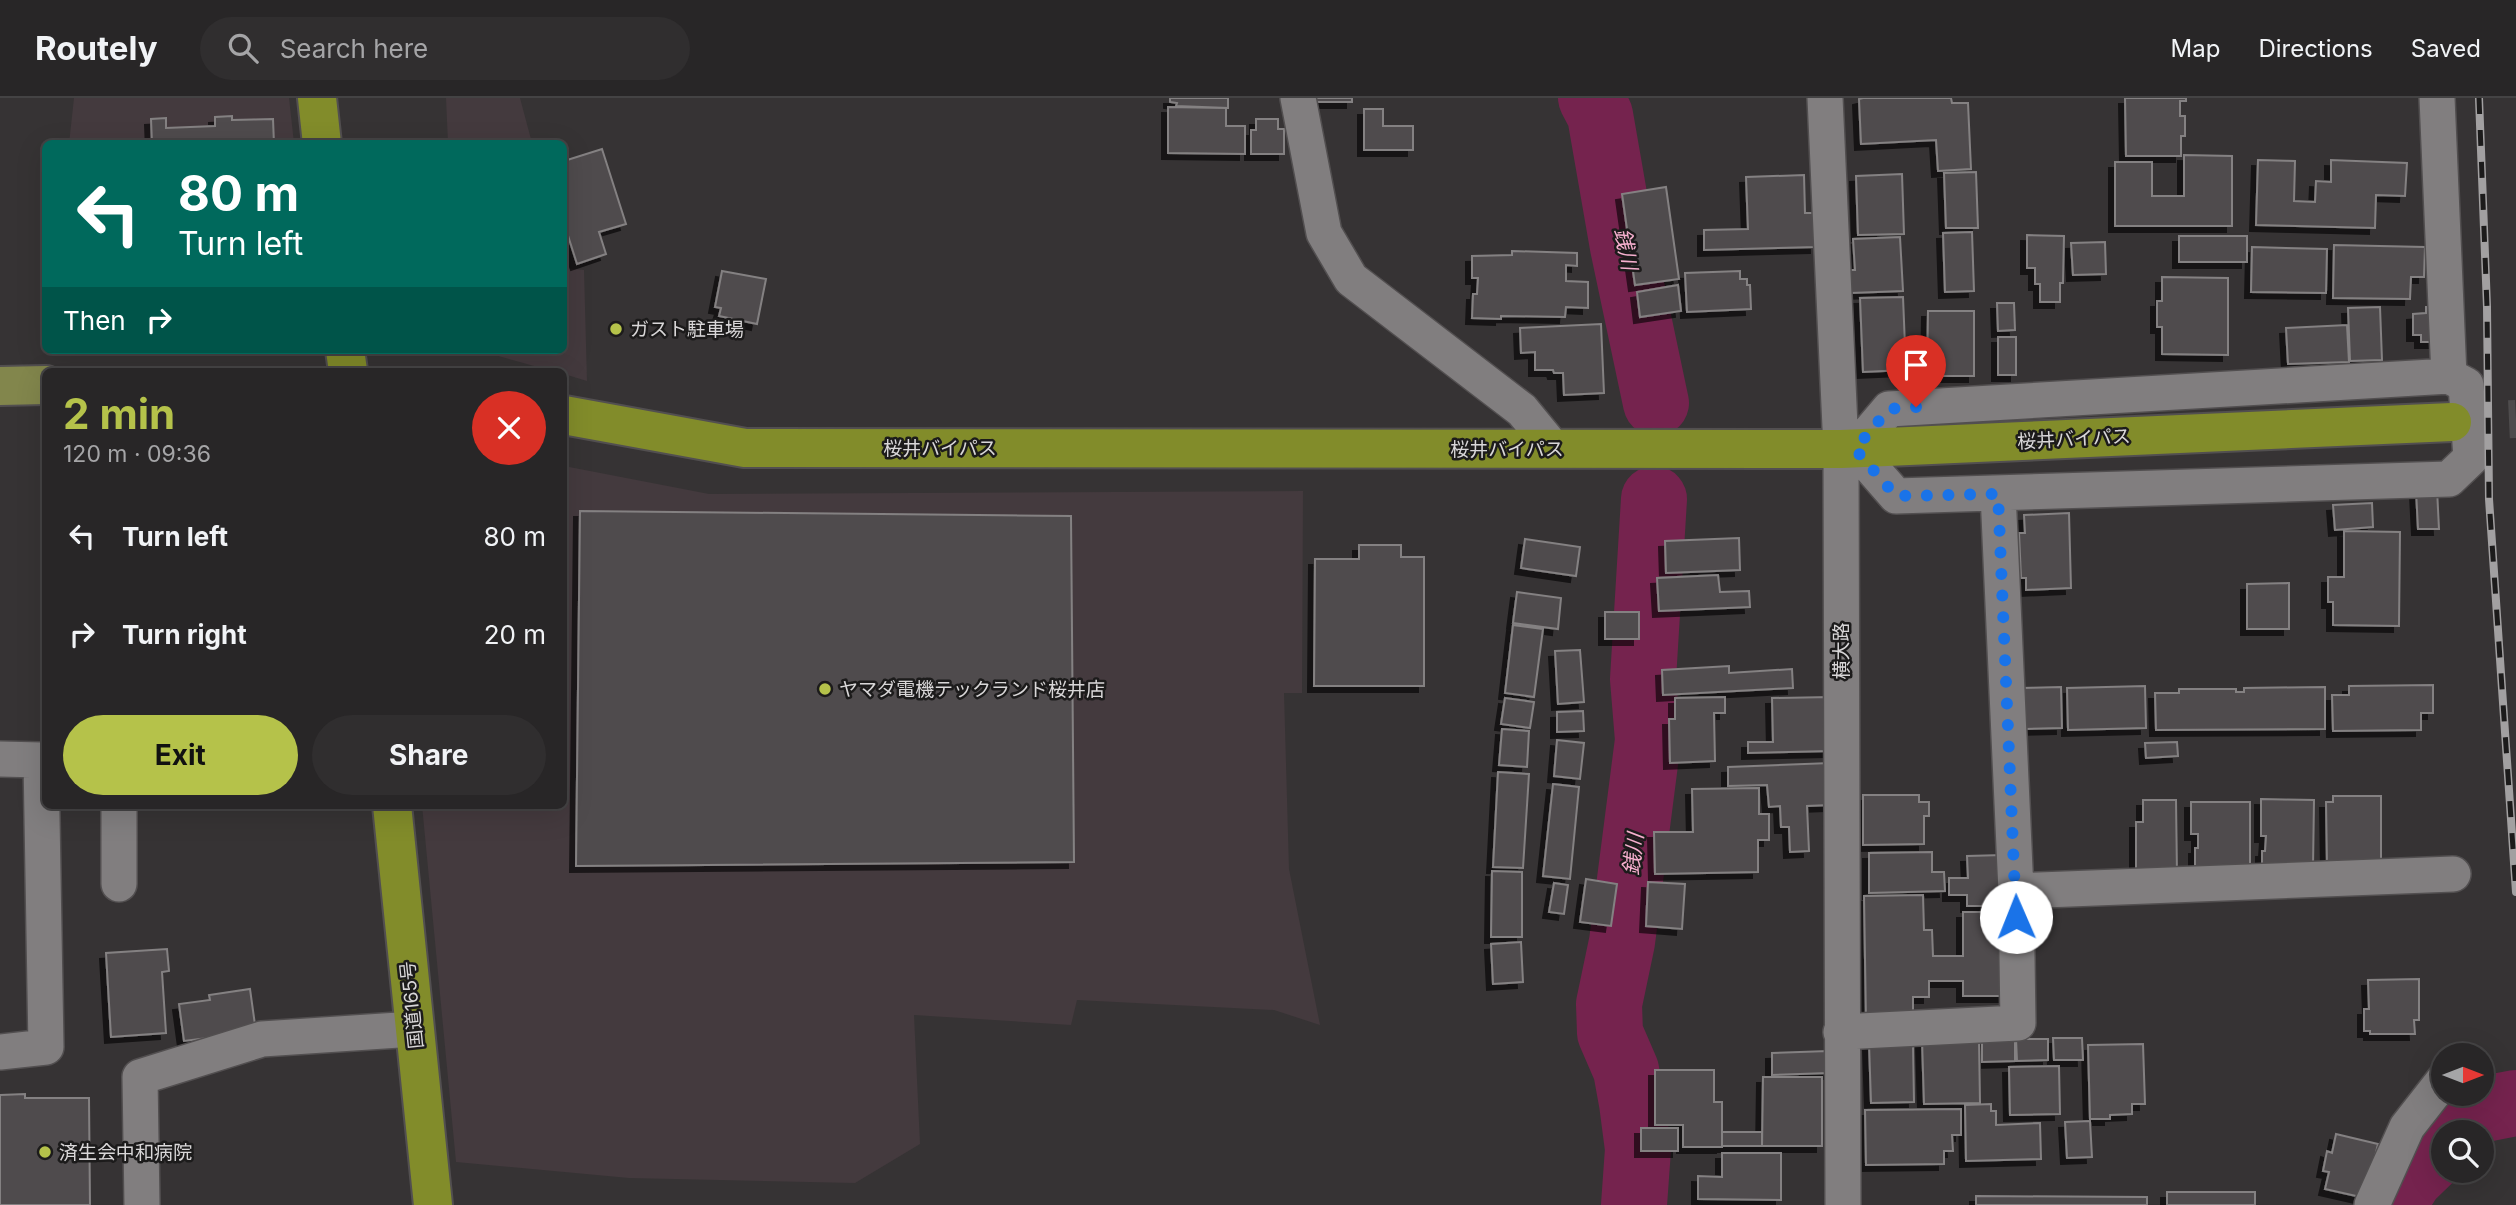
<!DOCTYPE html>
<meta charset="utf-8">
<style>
body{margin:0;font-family:Inter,"Noto Sans JP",sans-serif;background:#302e2f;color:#f1f3f6;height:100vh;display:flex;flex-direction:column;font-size:26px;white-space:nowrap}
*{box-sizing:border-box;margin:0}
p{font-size:23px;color:#a5a5a7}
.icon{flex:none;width:38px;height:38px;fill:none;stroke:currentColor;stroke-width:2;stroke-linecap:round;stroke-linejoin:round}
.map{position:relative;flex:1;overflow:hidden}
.side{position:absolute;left:42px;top:270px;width:525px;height:441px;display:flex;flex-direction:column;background:#282627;border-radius:10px;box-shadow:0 7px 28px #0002,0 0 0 2px #444344}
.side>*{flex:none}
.guide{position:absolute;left:42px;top:42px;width:525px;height:214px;border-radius:10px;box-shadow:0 7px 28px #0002,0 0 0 2px #444344;background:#00695c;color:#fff;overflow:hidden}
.needle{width:46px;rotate:90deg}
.controls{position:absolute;left:2431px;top:945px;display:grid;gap:14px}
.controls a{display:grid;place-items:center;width:63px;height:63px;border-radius:50%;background:#282627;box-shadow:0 7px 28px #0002,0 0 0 2px #444344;font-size:35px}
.pin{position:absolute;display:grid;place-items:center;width:60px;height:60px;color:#fff;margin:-72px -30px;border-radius:50% 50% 50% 0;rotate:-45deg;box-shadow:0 0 7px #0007}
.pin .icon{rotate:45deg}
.me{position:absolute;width:77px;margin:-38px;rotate:359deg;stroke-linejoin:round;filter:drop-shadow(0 0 5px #0008)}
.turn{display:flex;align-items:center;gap:24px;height:147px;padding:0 21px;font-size:32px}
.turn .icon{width:91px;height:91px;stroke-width:2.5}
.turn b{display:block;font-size:49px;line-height:60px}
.then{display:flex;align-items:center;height:66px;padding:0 21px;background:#0003;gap:14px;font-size:26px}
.round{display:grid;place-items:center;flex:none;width:74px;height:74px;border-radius:37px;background:#302e2f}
.summary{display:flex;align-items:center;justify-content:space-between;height:119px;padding:0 21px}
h1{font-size:42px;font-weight:700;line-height:52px;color:#b5c24a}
.action{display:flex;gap:14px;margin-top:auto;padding:14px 21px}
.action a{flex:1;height:80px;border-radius:42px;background:#b5c24a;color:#111;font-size:28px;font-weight:700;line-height:80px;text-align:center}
.action a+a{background:#302e2f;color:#f1f3f6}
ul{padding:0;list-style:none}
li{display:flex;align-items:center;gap:21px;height:98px;padding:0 21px}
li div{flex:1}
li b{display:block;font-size:26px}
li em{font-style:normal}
header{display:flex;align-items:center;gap:42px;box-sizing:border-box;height:98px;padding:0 35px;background:#282627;border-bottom:2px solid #444344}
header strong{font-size:33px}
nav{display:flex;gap:38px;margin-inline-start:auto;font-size:24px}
.search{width:490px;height:63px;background:#302e2f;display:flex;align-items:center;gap:18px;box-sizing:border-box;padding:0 24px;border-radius:38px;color:#a5a5a7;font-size:26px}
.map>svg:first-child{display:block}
.built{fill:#443a3e}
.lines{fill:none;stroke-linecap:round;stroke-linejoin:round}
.river{stroke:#75234e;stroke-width:66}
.building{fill:#504c4e;stroke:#848182;stroke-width:2;filter:url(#shadow)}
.highway-tunnel{stroke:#4e4c4d;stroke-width:38;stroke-dasharray:38 19;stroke-linecap:butt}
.minor-casing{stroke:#524f50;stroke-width:38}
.major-casing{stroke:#524f50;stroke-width:42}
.highway-casing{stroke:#524f50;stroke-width:42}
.minor{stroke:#817e7f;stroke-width:35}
.major{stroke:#82864c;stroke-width:38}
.highway{stroke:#828c2a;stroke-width:38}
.rail-casing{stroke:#a2a0a1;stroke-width:8}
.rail{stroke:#1c1b1b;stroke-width:5;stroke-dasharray:16;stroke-linecap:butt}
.route{stroke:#1a73e8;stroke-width:12;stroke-dasharray:0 21.6}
.poi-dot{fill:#b5c24a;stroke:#1c1b1b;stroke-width:2.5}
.labels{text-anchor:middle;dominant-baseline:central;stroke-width:5;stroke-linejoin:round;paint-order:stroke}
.poi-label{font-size:19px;fill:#d9d7d8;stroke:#1c1b1b;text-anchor:start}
.street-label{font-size:19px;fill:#d9d7d8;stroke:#1c1b1b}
.water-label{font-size:21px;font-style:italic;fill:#f6afce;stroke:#1c1b1b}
</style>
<header>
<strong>Routely</strong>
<div class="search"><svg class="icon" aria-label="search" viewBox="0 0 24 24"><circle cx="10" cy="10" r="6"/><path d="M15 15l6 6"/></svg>Search here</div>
<nav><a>Map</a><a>Directions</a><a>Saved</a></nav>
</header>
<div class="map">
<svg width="2516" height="1107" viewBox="0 0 2516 1107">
<defs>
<filter id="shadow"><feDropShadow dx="-6" dy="6" stdDeviation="0" flood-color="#0009"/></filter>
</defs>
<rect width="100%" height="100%" fill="#363334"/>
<!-- built -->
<path class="built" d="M 74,0 L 289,0 L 294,45 L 69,46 Z
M 446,0 L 520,0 L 532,45 L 448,45 Z
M 564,170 L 584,172 L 587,283 L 564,276 L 564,273 L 552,273 L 477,252 L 564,252 Z
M 564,368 L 709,396 L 1303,393 L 1302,595 L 1284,595 L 1289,771 L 1320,927 L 1274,912 L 1077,902 L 1071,927 L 914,917 L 920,1046 L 855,1085 L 629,1080 L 456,1064 L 422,707 L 564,707 Z"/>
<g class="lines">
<!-- river -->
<path class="river" d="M 1591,0 L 1600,17 L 1623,149 L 1656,305
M 2456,1034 L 2479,1012 L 2516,1005
M 1634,1107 L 1638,1051 L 1632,1005 L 1626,972 L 1610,935 L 1609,906 L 1622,844 L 1648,642 L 1643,581 L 1654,401
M 2393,1107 L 2410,1080 L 2443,1048"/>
</g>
<!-- building -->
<path class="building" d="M 1170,0 L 1228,0 L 1228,10 L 1176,8 L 1177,5 L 1170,4 Z
M 1311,0 L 1352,0 L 1352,4 L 1311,4 Z
M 1863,0 L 1951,0 L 1952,5 L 1968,5 L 1971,71 L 1938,73 L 1936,42 L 1861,46 L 1859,1 Z
M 2125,0 L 2186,0 L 2186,3 L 2180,3 L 2180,18 L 2185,18 L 2185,38 L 2181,38 L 2181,58 L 2126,58 Z
M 1168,9 L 1226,10 L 1226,28 L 1245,28 L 1245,56 L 1168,55 Z
M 1364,11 L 1383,11 L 1383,28 L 1413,28 L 1413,52 L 1364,52 Z
M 232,18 L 232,22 L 273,21 L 274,46 L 152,46 L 151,21 L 166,20 L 166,30 L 215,28 L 215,19 Z
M 1256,21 L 1278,21 L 1278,31 L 1284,31 L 1284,56 L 1251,56 L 1251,32 L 1256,32 Z
M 602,51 L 626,126 L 599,134 L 606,156 L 577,166 L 564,125 L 564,63 Z
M 2184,57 L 2232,58 L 2232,128 L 2115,128 L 2115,64 L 2152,64 L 2152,98 L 2184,98 Z
M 2258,62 L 2295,63 L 2294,103 L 2315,104 L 2316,83 L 2331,84 L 2331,62 L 2407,65 L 2405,98 L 2376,97 L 2375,130 L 2256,127 Z
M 1976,74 L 1978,130 L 1946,130 L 1944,75 Z
M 1902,76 L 1904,136 L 1858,137 L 1856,78 Z
M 1804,77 L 1805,115 L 1815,115 L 1816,149 L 1704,152 L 1704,132 L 1748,131 L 1746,79 Z
M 1666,89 L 1679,181 L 1635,187 L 1622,96 Z
M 1972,134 L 1974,193 L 1945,194 L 1943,135 Z
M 2027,137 L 2064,138 L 2063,185 L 2060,185 L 2060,204 L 2040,204 L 2040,186 L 2035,186 L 2035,170 L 2027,170 Z
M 2179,138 L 2247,138 L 2247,164 L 2179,164 Z
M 1900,139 L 1903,193 L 1851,195 L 1850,172 L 1855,172 L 1853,141 Z
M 2105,144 L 2106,176 L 2073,177 L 2071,145 Z
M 2334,147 L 2425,149 L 2424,179 L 2411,179 L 2410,201 L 2333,200 Z
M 2252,149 L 2327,151 L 2326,195 L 2251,194 Z
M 1512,153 L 1577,155 L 1577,168 L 1566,167 L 1566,183 L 1588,184 L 1588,210 L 1566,209 L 1565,219 L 1501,218 L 1501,221 L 1472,220 L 1473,196 L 1477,196 L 1478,180 L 1472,180 L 1472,158 L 1512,157 Z
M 722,173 L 766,181 L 757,226 L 719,218 L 721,210 L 715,209 Z
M 1740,173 L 1740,181 L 1747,181 L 1747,187 L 1750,187 L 1751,211 L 1687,214 L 1685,175 Z
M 2162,179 L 2228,180 L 2228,257 L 2162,256 L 2162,229 L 2157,229 L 2157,203 L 2162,203 Z
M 1678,187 L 1681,213 L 1640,219 L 1637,194 Z
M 1903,199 L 1906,272 L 1863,274 L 1860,200 Z
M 1997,205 L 2014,205 L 2015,232 L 1998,233 Z
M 2380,209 L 2382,262 L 2350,263 L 2348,210 Z
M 2426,209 L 2435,209 L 2436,244 L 2421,244 L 2421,237 L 2413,237 L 2413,216 L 2426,215 Z
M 1928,213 L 1974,213 L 1974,278 L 1927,278 Z
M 1601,226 L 1604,295 L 1564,297 L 1563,275 L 1554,275 L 1553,272 L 1535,272 L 1535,254 L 1521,255 L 1520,230 Z
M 2347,227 L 2349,264 L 2288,266 L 2286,230 Z
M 1998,239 L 2016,239 L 2016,277 L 1998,277 Z
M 2437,391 L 2439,431 L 2418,431 L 2416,392 Z
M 2372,405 L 2373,429 L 2335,432 L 2333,407 Z
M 580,413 L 1071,418 L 1074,764 L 576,768 Z
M 2069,415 L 2071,490 L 2026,492 L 2026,480 L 2021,480 L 2019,435 L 2025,435 L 2024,417 Z
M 2344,433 L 2400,434 L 2399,528 L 2333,527 L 2333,504 L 2328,504 L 2328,479 L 2344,479 Z
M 1739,440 L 1740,472 L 1666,475 L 1665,443 Z
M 1525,441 L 1580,449 L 1576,478 L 1521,470 Z
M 1359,447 L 1401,447 L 1401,459 L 1424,459 L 1424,588 L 1314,588 L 1315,461 L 1359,461 Z
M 1718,477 L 1720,494 L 1749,493 L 1750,509 L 1659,513 L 1657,480 Z
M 2289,485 L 2289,531 L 2247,531 L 2247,486 Z
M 1517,494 L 1561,500 L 1558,531 L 1513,525 Z
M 1605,514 L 1639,514 L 1639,541 L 1605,541 Z
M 1513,527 L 1543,531 L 1534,599 L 1505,595 Z
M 1580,552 L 1584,604 L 1558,606 L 1555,553 Z
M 1729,568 L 1729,575 L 1792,571 L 1793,590 L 1663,597 L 1662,572 Z
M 2433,587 L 2433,615 L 2421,615 L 2421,632 L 2333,633 L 2332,597 L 2349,597 L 2349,588 Z
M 2145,588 L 2146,630 L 2068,632 L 2067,590 Z
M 2061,589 L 2062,630 L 2026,631 L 2022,590 Z
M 2325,589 L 2325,631 L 2156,632 L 2155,595 L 2179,595 L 2179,591 L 2236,591 L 2236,594 L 2244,594 L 2244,590 Z
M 1725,599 L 1725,615 L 1714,615 L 1715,663 L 1670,665 L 1669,621 L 1675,621 L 1675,600 Z
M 1830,599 L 1831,653 L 1748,655 L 1748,644 L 1773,644 L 1772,600 Z
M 1505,600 L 1534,604 L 1530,630 L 1501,626 Z
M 1583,613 L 1584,633 L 1557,634 L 1557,614 Z
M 1502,631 L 1529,633 L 1527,669 L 1499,667 Z
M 1557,642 L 1584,645 L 1580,681 L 1554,678 Z
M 2177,644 L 2178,658 L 2146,660 L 2145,645 Z
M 1830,665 L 1831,707 L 1807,708 L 1809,753 L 1790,754 L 1789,729 L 1781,729 L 1780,708 L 1769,709 L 1767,687 L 1728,688 L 1728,669 Z
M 1498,674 L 1529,676 L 1523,770 L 1493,769 Z
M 1553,686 L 1579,689 L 1570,781 L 1543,778 Z
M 1759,690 L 1759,716 L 1769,716 L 1769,742 L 1758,742 L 1758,774 L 1655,776 L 1654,734 L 1693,734 L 1692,691 Z
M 1863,697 L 1919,697 L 1919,704 L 1929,704 L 1929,718 L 1924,718 L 1924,746 L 1863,747 Z
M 2333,698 L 2381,698 L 2381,768 L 2327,768 L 2326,704 L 2333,704 Z
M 2261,701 L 2314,702 L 2313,770 L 2262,770 L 2262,753 L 2265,753 L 2266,738 L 2261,738 Z
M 2143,702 L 2176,702 L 2177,776 L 2136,777 L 2136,724 L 2143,724 Z
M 2191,704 L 2250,704 L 2250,771 L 2195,771 L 2195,750 L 2198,750 L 2198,736 L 2191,736 Z
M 1932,754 L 1932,774 L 1944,774 L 1945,793 L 1869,795 L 1869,755 Z
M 2003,757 L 2004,808 L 1967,808 L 1967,797 L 1949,797 L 1949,780 L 1968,780 L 1967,758 Z
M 1492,773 L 1522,774 L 1522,839 L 1491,839 Z
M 1586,781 L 1617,786 L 1611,828 L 1580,824 Z
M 1648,784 L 1685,786 L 1682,831 L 1646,828 Z
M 1554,785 L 1568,787 L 1564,816 L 1549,814 Z
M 1923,797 L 1924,832 L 1932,832 L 1933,858 L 1963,858 L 1963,814 L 2004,814 L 2005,898 L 1963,898 L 1963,883 L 1929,883 L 1929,899 L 1913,899 L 1913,918 L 1866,924 L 1864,798 Z
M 1521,844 L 1523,884 L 1493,886 L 1491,846 Z
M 167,851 L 169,873 L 162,874 L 166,935 L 111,939 L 106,855 Z
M 2419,881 L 2419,922 L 2414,922 L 2415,936 L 2370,936 L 2370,933 L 2364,933 L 2364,911 L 2369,911 L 2368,882 Z
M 250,891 L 256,934 L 184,943 L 179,906 L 210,902 L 209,897 Z
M 2053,940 L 2082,940 L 2083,962 L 2054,962 Z
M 1979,941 L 1980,1005 L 1924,1006 L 1922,942 Z
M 2015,941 L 2015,963 L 1982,964 L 1982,942 Z
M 2016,941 L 2048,941 L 2048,962 L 2017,963 Z
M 1913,944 L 1914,1004 L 1871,1005 L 1869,945 Z
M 2143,946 L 2145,1006 L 2132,1006 L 2132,1016 L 2110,1017 L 2110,1021 L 2090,1021 L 2088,947 Z
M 1828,953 L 1829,975 L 1772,977 L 1772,955 Z
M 2059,968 L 2060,1016 L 2010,1017 L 2009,969 Z
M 1655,972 L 1714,972 L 1714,1004 L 1722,1004 L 1722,1049 L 1683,1049 L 1683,1027 L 1655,1027 Z
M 1763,979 L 1822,979 L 1822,1048 L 1762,1048 Z
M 25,996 L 25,1000 L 89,1000 L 90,1107 L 0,1107 L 0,997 Z
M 1991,1006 L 1991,1013 L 1996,1013 L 1996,1027 L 2040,1025 L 2041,1061 L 1966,1063 L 1965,1007 Z
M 1961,1011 L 1961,1037 L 1952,1037 L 1953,1053 L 1944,1053 L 1944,1066 L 1866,1067 L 1865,1012 Z
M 2090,1023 L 2092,1059 L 2067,1060 L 2065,1024 Z
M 1641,1030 L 1678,1030 L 1678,1053 L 1641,1053 Z
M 1722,1034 L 1762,1034 L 1762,1048 L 1722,1048 Z
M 2336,1036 L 2378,1046 L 2365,1100 L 2325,1091 L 2329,1074 L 2323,1073 L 2327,1053 L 2332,1055 Z
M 1722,1055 L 1781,1055 L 1781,1102 L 1698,1101 L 1698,1078 L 1722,1079 Z
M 2167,1094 L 2255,1094 L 2255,1107 L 2167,1107 Z
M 1976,1098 L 2147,1099 L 2147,1107 L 1976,1107 Z"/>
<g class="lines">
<!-- highway-tunnel -->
<path class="highway-tunnel" d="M 2452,324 L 2516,321"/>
<defs>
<path id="minor" d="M 1298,0 L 1324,135 L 1351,181 L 1522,312 L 1554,351
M 1825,0 L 1841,351 L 1843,1107
M 2437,0 L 2449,278
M 2449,278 L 2466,287 L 2471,360 L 2449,381 L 1896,398 L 1855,351 L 1889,311 Z
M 0,661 L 41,662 L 46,949 L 0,954
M 119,707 L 119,786
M 2016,793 L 2453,776
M 1841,934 L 2018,925 L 2016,793 L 1998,395
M 142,1107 L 140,979 L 262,941 L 414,931
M 2372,1107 L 2407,1029 L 2443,983"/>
<path id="major" d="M 0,288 L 46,287"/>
<path id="highway" d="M 317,0 L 322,46
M 345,252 L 348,273
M 564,317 L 745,350 L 1841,351 L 2452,324
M 392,707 L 433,1107"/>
</defs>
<!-- minor casing -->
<use href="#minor" class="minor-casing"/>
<!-- major casing -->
<use href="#major" class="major-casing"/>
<!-- highway casing -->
<use href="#highway" class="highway-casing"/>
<!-- minor -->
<use href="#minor" class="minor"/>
<!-- major -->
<use href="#major" class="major"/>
<!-- highway -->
<use href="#highway" class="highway"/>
<defs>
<path id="rail" d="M 2479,0 L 2487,209 L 2489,401 L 2516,794"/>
</defs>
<!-- rail casing -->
<use href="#rail" class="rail-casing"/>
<!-- rail -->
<use href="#rail" class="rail"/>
</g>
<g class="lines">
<!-- route -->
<path class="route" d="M 1916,309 L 1889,311 L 1855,351 L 1896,398 L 1998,396 L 2016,819"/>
</g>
<!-- markers -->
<g class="poi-dot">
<circle cx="616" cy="231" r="7"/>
<circle cx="825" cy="591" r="7"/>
<circle cx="45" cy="1054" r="7"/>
</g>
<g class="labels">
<!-- poi labels -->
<g class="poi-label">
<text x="630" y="231">ガスト駐車場</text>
<text x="839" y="591">ヤマダ電機テックランド桜井店</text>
<text x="59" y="1054">済生会中和病院</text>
</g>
<!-- street labels -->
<g class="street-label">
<text transform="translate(2074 341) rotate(-3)">桜井バイパス</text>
<text x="940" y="350">桜井バイパス</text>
<text x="1507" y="351">桜井バイパス</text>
<text transform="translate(1841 553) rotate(-90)">横大路</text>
<text transform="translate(412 907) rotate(-96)">国道165号</text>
</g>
<!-- water labels -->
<g class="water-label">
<text transform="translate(1626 151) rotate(79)">銭川</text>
<text transform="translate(1633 756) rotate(-83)">銭川</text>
</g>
</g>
</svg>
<div class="controls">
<a><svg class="needle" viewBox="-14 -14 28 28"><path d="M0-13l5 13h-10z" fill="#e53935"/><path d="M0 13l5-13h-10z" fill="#a5a5a7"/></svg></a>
<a><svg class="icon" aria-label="search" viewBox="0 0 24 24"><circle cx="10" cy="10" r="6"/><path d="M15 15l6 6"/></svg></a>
</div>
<div class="pin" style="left:1916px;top:309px;background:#d93025"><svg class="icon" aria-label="arrive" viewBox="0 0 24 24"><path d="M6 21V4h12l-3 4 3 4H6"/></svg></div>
<svg class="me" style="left:2016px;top:819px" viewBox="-20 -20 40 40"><circle r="19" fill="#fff"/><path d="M0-13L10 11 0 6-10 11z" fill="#1a73e8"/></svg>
<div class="guide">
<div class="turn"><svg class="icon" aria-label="left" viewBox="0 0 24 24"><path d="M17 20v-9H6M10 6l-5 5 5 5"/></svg><div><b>80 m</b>Turn left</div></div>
<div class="then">Then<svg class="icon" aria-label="right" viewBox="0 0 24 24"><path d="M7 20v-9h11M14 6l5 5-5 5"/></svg></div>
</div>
<section class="side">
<div class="summary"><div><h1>2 min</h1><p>120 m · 09:36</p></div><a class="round" style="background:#d93025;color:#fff"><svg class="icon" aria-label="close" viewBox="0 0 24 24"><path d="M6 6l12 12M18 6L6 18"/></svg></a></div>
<ul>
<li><svg class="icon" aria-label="left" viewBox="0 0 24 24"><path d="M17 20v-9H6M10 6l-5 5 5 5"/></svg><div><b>Turn left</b></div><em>80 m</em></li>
<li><svg class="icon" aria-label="right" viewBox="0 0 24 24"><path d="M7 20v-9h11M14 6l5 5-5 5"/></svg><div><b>Turn right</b></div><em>20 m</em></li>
</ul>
<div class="action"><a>Exit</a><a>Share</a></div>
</section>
</div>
